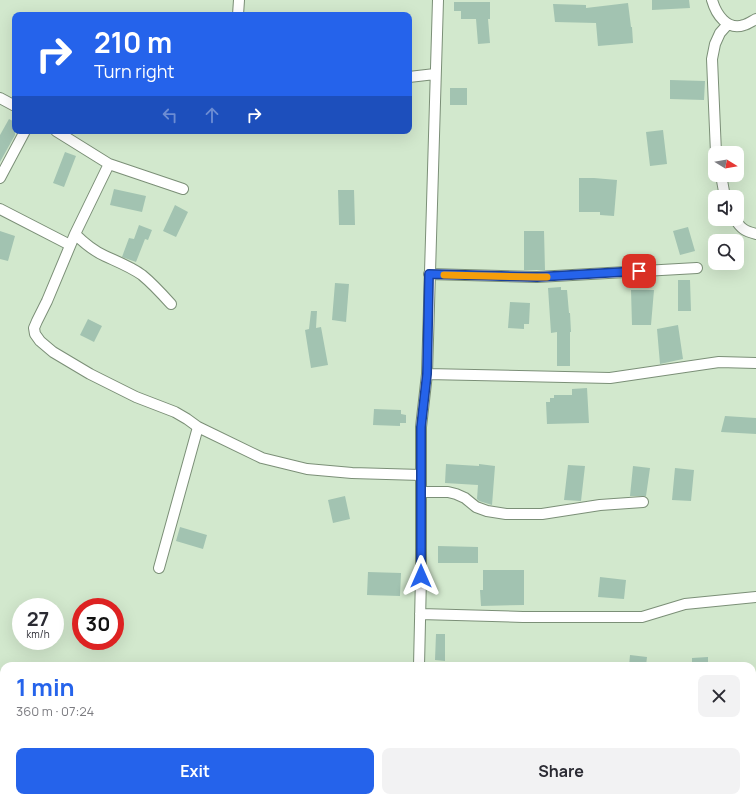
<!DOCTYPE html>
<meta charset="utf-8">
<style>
body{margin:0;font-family:Manrope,sans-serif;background:#f2f2f3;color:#2b2b33;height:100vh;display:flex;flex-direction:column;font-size:15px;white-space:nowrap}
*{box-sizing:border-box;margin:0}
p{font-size:13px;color:#7c7c81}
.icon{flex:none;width:22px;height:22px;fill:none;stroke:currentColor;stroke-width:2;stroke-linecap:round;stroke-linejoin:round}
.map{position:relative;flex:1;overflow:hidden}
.side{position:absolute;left:0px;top:662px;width:756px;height:140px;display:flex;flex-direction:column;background:#fff;border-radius:12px 12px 0 0;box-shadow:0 4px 16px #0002}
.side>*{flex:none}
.guide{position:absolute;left:12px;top:12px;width:400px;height:122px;border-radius:8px;box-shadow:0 4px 16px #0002;background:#2563eb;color:#fff;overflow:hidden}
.needle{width:26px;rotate:101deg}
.buttons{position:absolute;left:708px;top:146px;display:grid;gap:8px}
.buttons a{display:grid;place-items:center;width:36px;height:36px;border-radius:8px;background:#fff;box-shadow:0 4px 16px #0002;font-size:20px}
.speed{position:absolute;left:12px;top:598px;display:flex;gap:8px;font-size:20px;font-weight:700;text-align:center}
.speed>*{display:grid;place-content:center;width:52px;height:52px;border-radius:50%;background:#fff;box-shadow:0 4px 16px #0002;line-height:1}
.speed small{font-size:10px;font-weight:400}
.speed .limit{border:6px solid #d22;background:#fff;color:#111}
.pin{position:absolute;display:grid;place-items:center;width:34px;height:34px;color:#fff;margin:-17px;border-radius:8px;box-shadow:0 2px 6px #0006}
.me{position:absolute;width:44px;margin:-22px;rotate:0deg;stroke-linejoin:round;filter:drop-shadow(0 0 3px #0008)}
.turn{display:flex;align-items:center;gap:14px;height:84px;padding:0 16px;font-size:18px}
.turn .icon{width:52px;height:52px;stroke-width:2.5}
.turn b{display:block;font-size:28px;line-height:34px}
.lanes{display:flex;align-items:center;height:38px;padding:0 16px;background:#0003;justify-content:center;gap:20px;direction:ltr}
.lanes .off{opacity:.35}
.round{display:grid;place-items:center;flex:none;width:42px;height:42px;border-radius:8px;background:#f2f2f3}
.headline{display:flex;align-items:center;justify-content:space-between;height:68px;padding:0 16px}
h1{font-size:24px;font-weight:700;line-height:30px;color:#2563eb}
.button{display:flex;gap:8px;margin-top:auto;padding:8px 16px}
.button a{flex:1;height:46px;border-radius:8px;background:#2563eb;color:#fff;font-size:16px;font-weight:700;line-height:46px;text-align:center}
.button a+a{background:#f2f2f3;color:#2b2b33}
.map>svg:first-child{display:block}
.building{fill:#a2c3b1}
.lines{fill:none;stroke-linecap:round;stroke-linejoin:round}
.minor-casing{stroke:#7b8f77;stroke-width:12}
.minor{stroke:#fff;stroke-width:10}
.route-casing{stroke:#184099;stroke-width:10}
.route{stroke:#2563eb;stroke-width:7}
.slow{stroke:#f59e0b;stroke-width:7}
</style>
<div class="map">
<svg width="756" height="802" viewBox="0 0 756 802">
<rect width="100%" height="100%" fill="#d2e8cd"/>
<!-- building -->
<path class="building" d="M 652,0 L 689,0 L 690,8 L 652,10 Z
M 454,2 L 490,2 L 490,19 L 488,19 L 490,43 L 478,44 L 476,19 L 461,19 L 461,11 L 454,11 Z
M 628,3 L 631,27 L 632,27 L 633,43 L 598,46 L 596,23 L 555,22 L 553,4 L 586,5 L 586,8 Z
M 670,80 L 705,81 L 704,100 L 670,99 Z
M 450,88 L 467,88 L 467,105 L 450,105 Z
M 9,119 L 15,122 L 15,135 L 0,162 L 0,135 Z
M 663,130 L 667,164 L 650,166 L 646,132 Z
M 65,152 L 76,156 L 64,187 L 53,183 Z
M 579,178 L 594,178 L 617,180 L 614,216 L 600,215 L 600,212 L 579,212 Z
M 114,189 L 146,196 L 142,212 L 110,205 Z
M 338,190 L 354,190 L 355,225 L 339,225 Z
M 175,205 L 188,212 L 176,237 L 163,231 Z
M 139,225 L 152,230 L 148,240 L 145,239 L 136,262 L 122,257 L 129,238 L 134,239 Z
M 688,227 L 695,251 L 680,255 L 673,231 Z
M 0,231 L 15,236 L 8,261 L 0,259 Z
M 524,231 L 544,231 L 545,270 L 524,270 Z
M 678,280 L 690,280 L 691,311 L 678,311 Z
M 335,283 L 349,284 L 346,322 L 332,320 Z
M 561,287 L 561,290 L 567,290 L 569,313 L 570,313 L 571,332 L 570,332 L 570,366 L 557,366 L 557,332 L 551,333 L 548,288 Z
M 631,290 L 654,290 L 651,325 L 632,325 Z
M 510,302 L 530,303 L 529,324 L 524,324 L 524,329 L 508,328 Z
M 311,311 L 317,311 L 316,328 L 321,327 L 328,365 L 311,368 L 305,330 L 309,329 Z
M 88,319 L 102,326 L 94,342 L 80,335 Z
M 678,325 L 683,359 L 660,364 L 657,329 Z
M 587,388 L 589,423 L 547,424 L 546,402 L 550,402 L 550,398 L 554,398 L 554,395 L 572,395 L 572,389 Z
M 374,409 L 401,410 L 401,414 L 406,415 L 406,423 L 400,423 L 400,426 L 373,425 Z
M 725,416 L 756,418 L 756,434 L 721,432 Z
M 446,464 L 479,466 L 479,464 L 495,466 L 492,505 L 479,501 L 477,499 L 478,485 L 445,483 Z
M 568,465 L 585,466 L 581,501 L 564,500 Z
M 633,466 L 650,468 L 646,496 L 630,496 Z
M 675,468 L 694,470 L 691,501 L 672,500 Z
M 345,496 L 350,519 L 333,523 L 328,500 Z
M 180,527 L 207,535 L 203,549 L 176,541 Z
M 438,546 L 478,547 L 478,563 L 438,563 Z
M 483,570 L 524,570 L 524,605 L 481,606 L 480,590 L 483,590 Z
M 368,572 L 401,573 L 400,596 L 367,595 Z
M 600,577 L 626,580 L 624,599 L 598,597 Z
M 436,634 L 445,634 L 445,661 L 435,660 Z
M 630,655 L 647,657 L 646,666 L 629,666 Z
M 708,657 L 708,666 L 692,666 L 692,658 Z"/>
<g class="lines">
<defs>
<path id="minor" d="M 712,0 C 716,14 727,31 744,25 C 748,24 752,21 756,19
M 238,15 L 239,0
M 409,77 L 435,74
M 0,98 L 15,106
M 56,131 L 109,164 L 183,189
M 716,153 L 712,59 L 715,44 L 720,33 L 728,24
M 109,164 L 75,234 L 47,301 L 37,321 L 34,328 L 35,334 L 40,341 L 53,352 L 90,374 L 136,397 L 175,412 L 187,419 L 198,427 L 262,458 L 307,469 L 352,473 L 421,475
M 721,175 L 725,197
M 0,178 L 25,131
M 0,209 L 70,245
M 735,219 C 741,229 745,231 756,234
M 75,234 C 84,243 94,251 105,256 C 118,262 131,267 142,275 C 153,284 162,294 171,304
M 429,274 L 537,277 L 697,268
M 427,374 L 610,378 L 719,362 L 756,363
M 421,492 L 448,492 L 456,494 L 465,498 L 476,507 L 487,511 L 506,514 L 542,514 L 600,505 L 643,502
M 159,568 L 198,427
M 420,614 L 523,617 L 642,617 L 685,604 L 756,597
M 419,666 L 421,576 L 421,427 L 427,374 L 438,0
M 752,698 L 756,697
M 0,720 L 4,720
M 418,802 L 418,798"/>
</defs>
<!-- minor casing -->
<use href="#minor" class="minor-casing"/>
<!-- minor -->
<use href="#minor" class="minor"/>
</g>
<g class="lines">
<defs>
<path id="route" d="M 421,576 L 421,427 L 427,374 L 429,274 L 537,277 L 639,271"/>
</defs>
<!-- route casing -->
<use href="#route" class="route-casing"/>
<!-- route -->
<use href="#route" class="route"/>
<!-- slow -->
<path class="slow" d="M 444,275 L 537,277 L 547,277"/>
</g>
</svg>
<div class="buttons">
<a><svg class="needle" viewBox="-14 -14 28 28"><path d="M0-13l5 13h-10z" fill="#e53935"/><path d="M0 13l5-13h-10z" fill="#7c7c81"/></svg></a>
<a><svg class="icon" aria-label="sound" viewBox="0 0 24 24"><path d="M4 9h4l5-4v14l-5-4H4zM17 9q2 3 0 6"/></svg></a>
<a><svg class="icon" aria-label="search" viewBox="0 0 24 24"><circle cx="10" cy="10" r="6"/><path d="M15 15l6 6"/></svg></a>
</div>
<div class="speed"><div>27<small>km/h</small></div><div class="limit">30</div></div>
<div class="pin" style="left:639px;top:271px;background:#d93025"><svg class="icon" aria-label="arrive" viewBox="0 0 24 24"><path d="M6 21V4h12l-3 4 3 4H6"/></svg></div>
<svg class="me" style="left:421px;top:576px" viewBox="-20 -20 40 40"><path d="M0-17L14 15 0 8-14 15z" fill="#2563eb" stroke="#fff" stroke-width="4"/></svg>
<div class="guide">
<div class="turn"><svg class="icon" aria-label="right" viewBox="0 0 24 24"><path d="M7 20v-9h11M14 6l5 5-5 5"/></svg><div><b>210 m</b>Turn right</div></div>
<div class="lanes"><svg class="icon off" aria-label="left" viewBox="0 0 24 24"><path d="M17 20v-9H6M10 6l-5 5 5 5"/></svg><svg class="icon off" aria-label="ahead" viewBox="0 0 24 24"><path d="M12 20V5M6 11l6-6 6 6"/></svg><svg class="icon" aria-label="right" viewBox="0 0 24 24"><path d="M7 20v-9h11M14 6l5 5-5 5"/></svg></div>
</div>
<section class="side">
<div class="headline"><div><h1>1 min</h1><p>360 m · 07:24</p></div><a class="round"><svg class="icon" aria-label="close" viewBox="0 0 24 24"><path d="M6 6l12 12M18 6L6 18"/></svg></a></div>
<div class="button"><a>Exit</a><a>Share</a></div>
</section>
</div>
